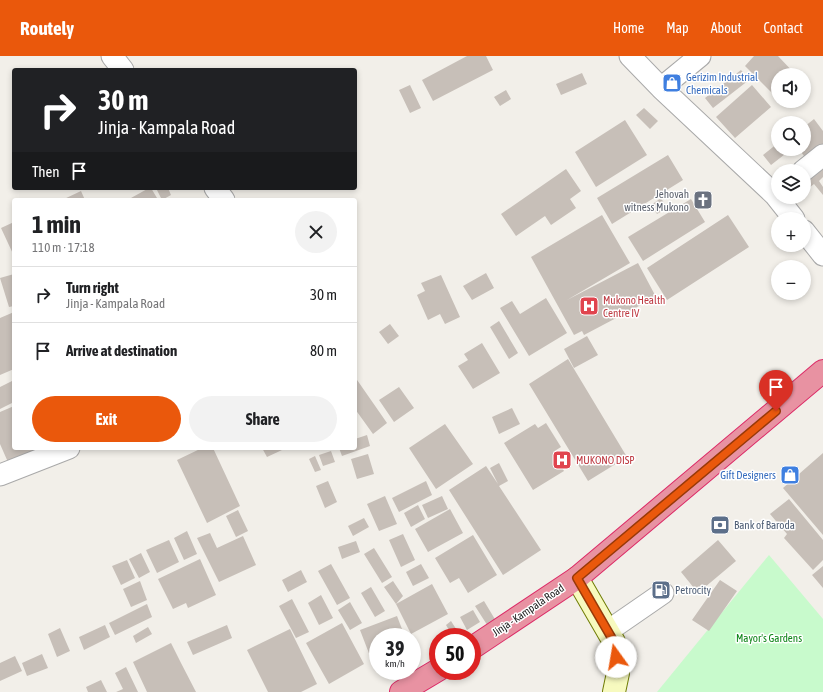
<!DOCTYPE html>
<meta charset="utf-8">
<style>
body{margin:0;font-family:"Asap Condensed",sans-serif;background:#f2f2f2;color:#202124;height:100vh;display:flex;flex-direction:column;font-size:15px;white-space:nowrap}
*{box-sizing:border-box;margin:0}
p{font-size:13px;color:#757577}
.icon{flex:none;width:22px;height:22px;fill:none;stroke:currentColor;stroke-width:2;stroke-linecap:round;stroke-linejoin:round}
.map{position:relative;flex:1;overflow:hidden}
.drawer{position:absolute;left:12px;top:142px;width:345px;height:252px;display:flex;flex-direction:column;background:#fff;border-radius:4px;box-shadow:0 2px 6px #0003}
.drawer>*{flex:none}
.hud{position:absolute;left:12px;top:12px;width:345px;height:122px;border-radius:4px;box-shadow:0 2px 6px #0003;background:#202124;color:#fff;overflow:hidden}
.buttons{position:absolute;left:771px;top:12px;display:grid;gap:8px}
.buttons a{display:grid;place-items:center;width:40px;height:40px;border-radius:50%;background:#fff;box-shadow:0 2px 6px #0003;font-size:20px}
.speed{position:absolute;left:369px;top:572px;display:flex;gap:8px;font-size:20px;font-weight:700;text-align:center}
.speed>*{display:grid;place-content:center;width:52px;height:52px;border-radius:50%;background:#fff;box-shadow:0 2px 6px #0003;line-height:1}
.speed small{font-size:10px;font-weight:400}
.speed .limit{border:6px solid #d22;background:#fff;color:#111}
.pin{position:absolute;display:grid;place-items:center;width:34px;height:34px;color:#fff;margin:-41px -17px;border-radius:50% 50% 50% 0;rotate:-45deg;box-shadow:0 0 4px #0007}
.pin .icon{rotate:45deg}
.me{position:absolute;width:44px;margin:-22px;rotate:347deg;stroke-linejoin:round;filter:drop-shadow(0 0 3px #0008)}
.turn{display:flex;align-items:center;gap:14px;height:84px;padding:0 20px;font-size:18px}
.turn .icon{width:52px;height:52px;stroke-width:2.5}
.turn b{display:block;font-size:28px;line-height:34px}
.then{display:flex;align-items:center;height:38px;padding:0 20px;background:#0003;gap:8px;font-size:15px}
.round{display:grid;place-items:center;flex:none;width:42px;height:42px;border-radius:21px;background:#f2f2f2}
.headline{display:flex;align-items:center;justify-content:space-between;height:68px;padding:0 20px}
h1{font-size:24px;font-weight:700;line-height:30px}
.primary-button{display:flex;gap:8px;margin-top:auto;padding:8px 20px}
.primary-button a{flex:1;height:46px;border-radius:24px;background:#ea580c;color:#fff;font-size:16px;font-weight:700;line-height:46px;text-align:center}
.primary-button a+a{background:#f2f2f2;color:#202124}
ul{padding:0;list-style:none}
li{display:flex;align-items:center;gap:12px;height:56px;padding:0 20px;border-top:1px solid #e0e0e0}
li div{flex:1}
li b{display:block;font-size:15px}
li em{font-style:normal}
header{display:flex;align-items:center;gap:24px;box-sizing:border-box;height:56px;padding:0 20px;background:#ea580c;color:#fff}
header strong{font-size:19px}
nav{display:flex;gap:22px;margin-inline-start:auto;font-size:14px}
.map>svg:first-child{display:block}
.park{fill:#c8facc}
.building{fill:#c7bfb8}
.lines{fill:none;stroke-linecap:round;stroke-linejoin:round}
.street-casing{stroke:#a9a9a9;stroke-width:23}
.secondary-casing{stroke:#707d05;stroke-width:24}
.highway-casing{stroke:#dc2a67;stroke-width:24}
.street{stroke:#fff;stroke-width:21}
.secondary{stroke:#f7fabf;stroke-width:22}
.highway{stroke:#e892a2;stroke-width:22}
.route-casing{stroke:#983908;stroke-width:10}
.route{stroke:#ea580c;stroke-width:7}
.labels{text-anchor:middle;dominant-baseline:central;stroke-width:3;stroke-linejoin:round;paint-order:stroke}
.shop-label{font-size:11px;fill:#366cbe;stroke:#fff;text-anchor:start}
.worship-label{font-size:11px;fill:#5b616d;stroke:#fff;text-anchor:end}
.health-label{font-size:11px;fill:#be3a42;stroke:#fff;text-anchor:start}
.service-label{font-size:11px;fill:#4e5e75;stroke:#fff;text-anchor:start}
.street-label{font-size:11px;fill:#222;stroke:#fff}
.park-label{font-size:11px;fill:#0c8416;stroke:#fff}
</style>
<header>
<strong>Routely</strong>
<nav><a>Home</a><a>Map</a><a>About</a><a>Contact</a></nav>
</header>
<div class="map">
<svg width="823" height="636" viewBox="0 0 823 636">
<rect width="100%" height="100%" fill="#f2efe9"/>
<!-- park -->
<path class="park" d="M 769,499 L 823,563 L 823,636 L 657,636 Z"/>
<!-- building -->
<path class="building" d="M 467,0 L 486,0 L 493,14 L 433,45 L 422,24 Z
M 754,0 L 778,0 L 796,19 L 778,19 L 778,43 L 745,10 Z
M 741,14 L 749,24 L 713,52 L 705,42 Z
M 582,17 L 587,28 L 561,39 L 556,28 Z
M 410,29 L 421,52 L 410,57 L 399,34 Z
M 752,29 L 771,51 L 735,82 L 716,61 Z
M 506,34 L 511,43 L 500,50 L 494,41 Z
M 644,52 L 658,65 L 650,73 L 636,59 Z
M 814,63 L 823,75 L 823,96 L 809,107 L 799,93 L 804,93 L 804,71 Z
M 625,64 L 647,99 L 596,131 L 575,96 Z
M 778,87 L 778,93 L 787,93 L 789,95 L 771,109 L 763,99 Z
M 668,99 L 683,124 L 612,168 L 597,142 Z
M 823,107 L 823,121 L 819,125 L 823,131 L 823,139 L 814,128 L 804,136 L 804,121 Z
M 566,113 L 581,135 L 570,143 L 576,152 L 551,169 L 545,160 L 516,180 L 501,158 Z
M 149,132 L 151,132 L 157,142 L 154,144 L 132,144 L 131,142 Z
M 156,132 L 168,132 L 171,139 L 162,144 Z
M 81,135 L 85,144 L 62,144 Z
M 661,142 L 667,152 L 657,158 L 651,149 Z
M 691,143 L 705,166 L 643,205 L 628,181 Z
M 602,159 L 630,207 L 567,244 L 638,207 L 656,241 L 584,279 L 582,275 L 574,279 L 531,201 Z
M 728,159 L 749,191 L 667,244 L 647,212 Z
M 14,166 L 14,200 L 1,172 Z
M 486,217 L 494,232 L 472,244 L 463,230 Z
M 14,218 L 14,250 L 9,251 L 0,222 Z
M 441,219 L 460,261 L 445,268 L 440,258 L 428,264 L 417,239 L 425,235 L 421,227 Z
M 546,242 L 567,277 L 529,300 L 500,252 L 512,245 L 520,258 Z
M 14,256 L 14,313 L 0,319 L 0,262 Z
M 499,265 L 518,297 L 509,303 L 490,271 Z
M 390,268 L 399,280 L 388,288 L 379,276 Z
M 587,280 L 598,299 L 574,312 L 564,293 Z
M 482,287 L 500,317 L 473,333 L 458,310 L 468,304 L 464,298 Z
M 568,303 L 627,401 L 588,425 L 529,328 Z
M 355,321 L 387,367 L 373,378 L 355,353 Z
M 12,325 L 14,330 L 14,346 L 0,353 L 0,331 Z
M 399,331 L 414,352 L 394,366 L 379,344 Z
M 14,350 L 14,392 L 34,392 L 38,401 L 11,413 L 0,388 L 0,356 Z
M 512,352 L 520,368 L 499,378 L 492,361 Z
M 546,367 L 561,391 L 553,396 L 564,415 L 533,434 L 504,387 L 535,368 L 538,372 Z
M 445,368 L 473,408 L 436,433 L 409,392 Z
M 367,379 L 370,390 L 342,400 L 339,392 L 355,392 L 355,383 Z
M 202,392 L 213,392 L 240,450 L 207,467 L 177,404 Z
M 262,392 L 281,392 L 282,394 L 267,401 Z
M 331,395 L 335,406 L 323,410 L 319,399 Z
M 823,397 L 823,479 L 783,432 Z
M 368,398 L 374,418 L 357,423 L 351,403 Z
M 315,400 L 321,414 L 315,416 L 309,403 Z
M 499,407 L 508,425 L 499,430 L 541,494 L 503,519 L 449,434 L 486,410 L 498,428 L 490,412 Z
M 328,425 L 337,446 L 325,452 L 316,430 Z
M 426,425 L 432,439 L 399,456 L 392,442 Z
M 385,440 L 397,468 L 379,475 L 367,448 Z
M 442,440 L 448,453 L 428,462 L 422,449 Z
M 789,443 L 823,484 L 823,504 L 813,514 L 784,482 L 787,478 L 770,458 Z
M 418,449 L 425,463 L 411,471 L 404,457 Z
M 450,453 L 463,477 L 428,496 L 415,473 Z
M 238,454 L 248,475 L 236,481 L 226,460 Z
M 364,462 L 369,471 L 353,480 L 348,470 Z
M 187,475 L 197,498 L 184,504 L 174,482 Z
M 210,477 L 217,492 L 243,480 L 256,509 L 219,526 L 197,482 Z
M 403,478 L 415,504 L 401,511 L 389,484 Z
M 473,479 L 497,519 L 468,537 L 459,522 L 450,527 L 435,502 Z
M 169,484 L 179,506 L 157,517 L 146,494 Z
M 718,484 L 736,505 L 698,537 L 681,516 Z
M 356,485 L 360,496 L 342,503 L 338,491 Z
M 374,492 L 392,521 L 382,527 L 364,498 Z
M 141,497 L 150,516 L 139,522 L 129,503 Z
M 200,503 L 216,539 L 188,552 L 186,547 L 173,553 L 158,523 Z
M 127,504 L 135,522 L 121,529 L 112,510 Z
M 331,508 L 350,542 L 337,549 L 318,515 Z
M 421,508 L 429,522 L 413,530 L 406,516 Z
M 823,510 L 823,532 L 812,519 Z
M 301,514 L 307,526 L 288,536 L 282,524 Z
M 720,524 L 737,535 L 709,575 L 692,564 Z
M 140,525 L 147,544 L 131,551 L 123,533 Z
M 393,525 L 403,540 L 396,548 L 384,531 Z
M 432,528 L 448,558 L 411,578 L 396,548 Z
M 371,531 L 385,555 L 375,561 L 361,537 Z
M 321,539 L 333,562 L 319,569 L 308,547 Z
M 292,543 L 309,576 L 296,582 L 279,550 Z
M 484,545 L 499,570 L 491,575 L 475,550 Z
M 350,546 L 362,567 L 350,574 L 338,554 Z
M 147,548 L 152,561 L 115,579 L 109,567 Z
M 473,554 L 480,566 L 467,574 L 460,561 Z
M 397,560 L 405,581 L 378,581 L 378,597 L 370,600 L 360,574 Z
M 451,565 L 460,579 L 456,581 L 453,581 L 446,569 Z
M 342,567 L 364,608 L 329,628 L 306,587 Z
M 105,569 L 110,581 L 84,594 L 79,581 Z
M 227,569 L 232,582 L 193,599 L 187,586 Z
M 148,571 L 152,578 L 136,587 L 133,580 Z
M 60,572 L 70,595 L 57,601 L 48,578 Z
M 290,573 L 317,628 L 301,636 L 268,636 L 247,594 Z
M 171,587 L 181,607 L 196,636 L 147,636 L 133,606 Z
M 42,598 L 48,612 L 27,620 L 22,607 Z
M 15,600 L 22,615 L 0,625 L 0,607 Z
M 126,611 L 138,636 L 116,636 L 123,633 L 115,617 Z
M 101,624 L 107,636 L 88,636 L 86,631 Z"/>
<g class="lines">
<defs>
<path id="street" d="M 112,0 L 123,14
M 630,0 L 661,32 L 775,139 L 794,163
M 661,32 L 700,0
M 803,115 L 823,99
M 215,132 L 224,144
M 804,175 L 823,199
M 0,419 L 69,392
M 608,575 L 663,537"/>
<path id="secondary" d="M 577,522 L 614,586 L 618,617 L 614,636"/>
<path id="highway" d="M 472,592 L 577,522 L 823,315
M 401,636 L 438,614"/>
</defs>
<!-- street casing -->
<use href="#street" class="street-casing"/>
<!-- secondary casing -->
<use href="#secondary" class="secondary-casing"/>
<!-- highway casing -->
<use href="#highway" class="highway-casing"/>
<!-- street -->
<use href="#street" class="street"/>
<!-- secondary -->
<use href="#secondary" class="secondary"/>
<!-- highway -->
<use href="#highway" class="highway"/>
</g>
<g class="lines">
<defs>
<path id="route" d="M 616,601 L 614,586 L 577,522 L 776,355"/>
</defs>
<!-- route casing -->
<use href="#route" class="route-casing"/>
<!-- route -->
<use href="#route" class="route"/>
</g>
<!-- icons -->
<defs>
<symbol id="shop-square" viewBox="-11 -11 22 22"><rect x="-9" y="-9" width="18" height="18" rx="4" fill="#3f7fe0" stroke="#fff"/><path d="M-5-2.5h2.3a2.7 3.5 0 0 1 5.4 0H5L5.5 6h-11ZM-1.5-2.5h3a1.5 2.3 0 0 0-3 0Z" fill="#fff"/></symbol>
<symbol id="church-square" viewBox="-11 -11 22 22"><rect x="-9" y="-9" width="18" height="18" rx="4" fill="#6b7280" stroke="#fff"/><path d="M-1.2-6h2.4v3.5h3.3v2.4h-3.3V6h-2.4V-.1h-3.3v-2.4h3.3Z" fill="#fff"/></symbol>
<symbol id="hospital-square" viewBox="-11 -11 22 22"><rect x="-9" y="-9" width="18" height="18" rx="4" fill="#e0444e" stroke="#fff"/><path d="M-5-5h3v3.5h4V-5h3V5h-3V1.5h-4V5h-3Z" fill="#fff"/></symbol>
<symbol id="bank-square" viewBox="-11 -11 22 22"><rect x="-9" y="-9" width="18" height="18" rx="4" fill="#5c6f8a" stroke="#fff"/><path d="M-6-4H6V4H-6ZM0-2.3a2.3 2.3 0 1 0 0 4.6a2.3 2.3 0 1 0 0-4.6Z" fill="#fff"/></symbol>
<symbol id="fuel-square" viewBox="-11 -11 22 22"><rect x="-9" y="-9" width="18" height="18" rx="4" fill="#5c6f8a" stroke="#fff"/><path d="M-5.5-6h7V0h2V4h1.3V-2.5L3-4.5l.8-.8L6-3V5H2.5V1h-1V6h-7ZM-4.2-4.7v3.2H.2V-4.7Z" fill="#fff"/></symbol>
</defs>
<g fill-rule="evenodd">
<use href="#shop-square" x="661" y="16" width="22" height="22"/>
<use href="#church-square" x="692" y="133" width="22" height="22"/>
<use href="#hospital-square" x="578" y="239" width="22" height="22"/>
<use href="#hospital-square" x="551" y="393" width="22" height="22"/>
<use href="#shop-square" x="779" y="408" width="22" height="22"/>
<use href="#bank-square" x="709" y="458" width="22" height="22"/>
<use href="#fuel-square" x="650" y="523" width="22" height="22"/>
</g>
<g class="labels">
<!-- shop labels -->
<g class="shop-label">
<text x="686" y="21">Gerizim Industrial<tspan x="686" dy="13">Chemicals</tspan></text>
<text x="776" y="419" text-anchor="end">Gift Designers</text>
</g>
<!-- worship labels -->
<g class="worship-label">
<text x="689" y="138">Jehovah<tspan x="689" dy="13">witness Mukono</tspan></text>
</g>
<!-- health labels -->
<g class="health-label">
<text x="603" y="244">Mukono Health<tspan x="603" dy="13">Centre IV</tspan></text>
<text x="576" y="404">MUKONO DISP</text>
</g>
<!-- service labels -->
<g class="service-label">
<text x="734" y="469">Bank of Baroda</text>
<text x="675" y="534">Petrocity</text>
</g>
<!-- street labels -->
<g class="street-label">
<text transform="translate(528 554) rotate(-34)">Jinja - Kampala Road</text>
</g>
<!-- park labels -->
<g class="park-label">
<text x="769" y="582">Mayor's Gardens</text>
</g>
</g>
</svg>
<div class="buttons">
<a><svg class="icon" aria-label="sound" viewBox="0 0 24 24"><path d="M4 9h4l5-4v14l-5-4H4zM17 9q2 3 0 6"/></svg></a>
<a><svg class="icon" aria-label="search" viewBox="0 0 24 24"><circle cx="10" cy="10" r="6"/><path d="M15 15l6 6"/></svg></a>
<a><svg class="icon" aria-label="layers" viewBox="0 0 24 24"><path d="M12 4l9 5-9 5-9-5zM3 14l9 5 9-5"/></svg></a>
<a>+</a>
<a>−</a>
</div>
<div class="speed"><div>39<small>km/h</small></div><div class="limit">50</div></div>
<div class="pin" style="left:776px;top:355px;background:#d93025"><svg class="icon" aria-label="arrive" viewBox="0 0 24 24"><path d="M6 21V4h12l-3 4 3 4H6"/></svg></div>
<svg class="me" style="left:616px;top:601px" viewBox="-20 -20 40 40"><circle r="19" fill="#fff"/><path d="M0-13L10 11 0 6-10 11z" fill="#ea580c"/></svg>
<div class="hud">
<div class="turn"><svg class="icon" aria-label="right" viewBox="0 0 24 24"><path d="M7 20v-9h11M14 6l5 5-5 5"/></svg><div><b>30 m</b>Jinja - Kampala Road</div></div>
<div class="then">Then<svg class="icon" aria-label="arrive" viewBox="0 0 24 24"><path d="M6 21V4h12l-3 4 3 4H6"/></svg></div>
</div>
<section class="drawer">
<div class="headline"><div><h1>1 min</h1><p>110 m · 17:18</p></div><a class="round"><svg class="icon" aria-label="close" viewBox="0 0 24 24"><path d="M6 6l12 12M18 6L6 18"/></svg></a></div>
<ul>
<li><svg class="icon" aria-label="right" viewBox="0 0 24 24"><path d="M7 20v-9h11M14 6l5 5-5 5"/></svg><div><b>Turn right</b><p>Jinja - Kampala Road</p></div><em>30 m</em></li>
<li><svg class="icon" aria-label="arrive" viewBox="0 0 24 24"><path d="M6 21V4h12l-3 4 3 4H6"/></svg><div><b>Arrive at destination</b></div><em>80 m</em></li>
</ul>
<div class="primary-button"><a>Exit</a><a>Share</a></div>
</section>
</div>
